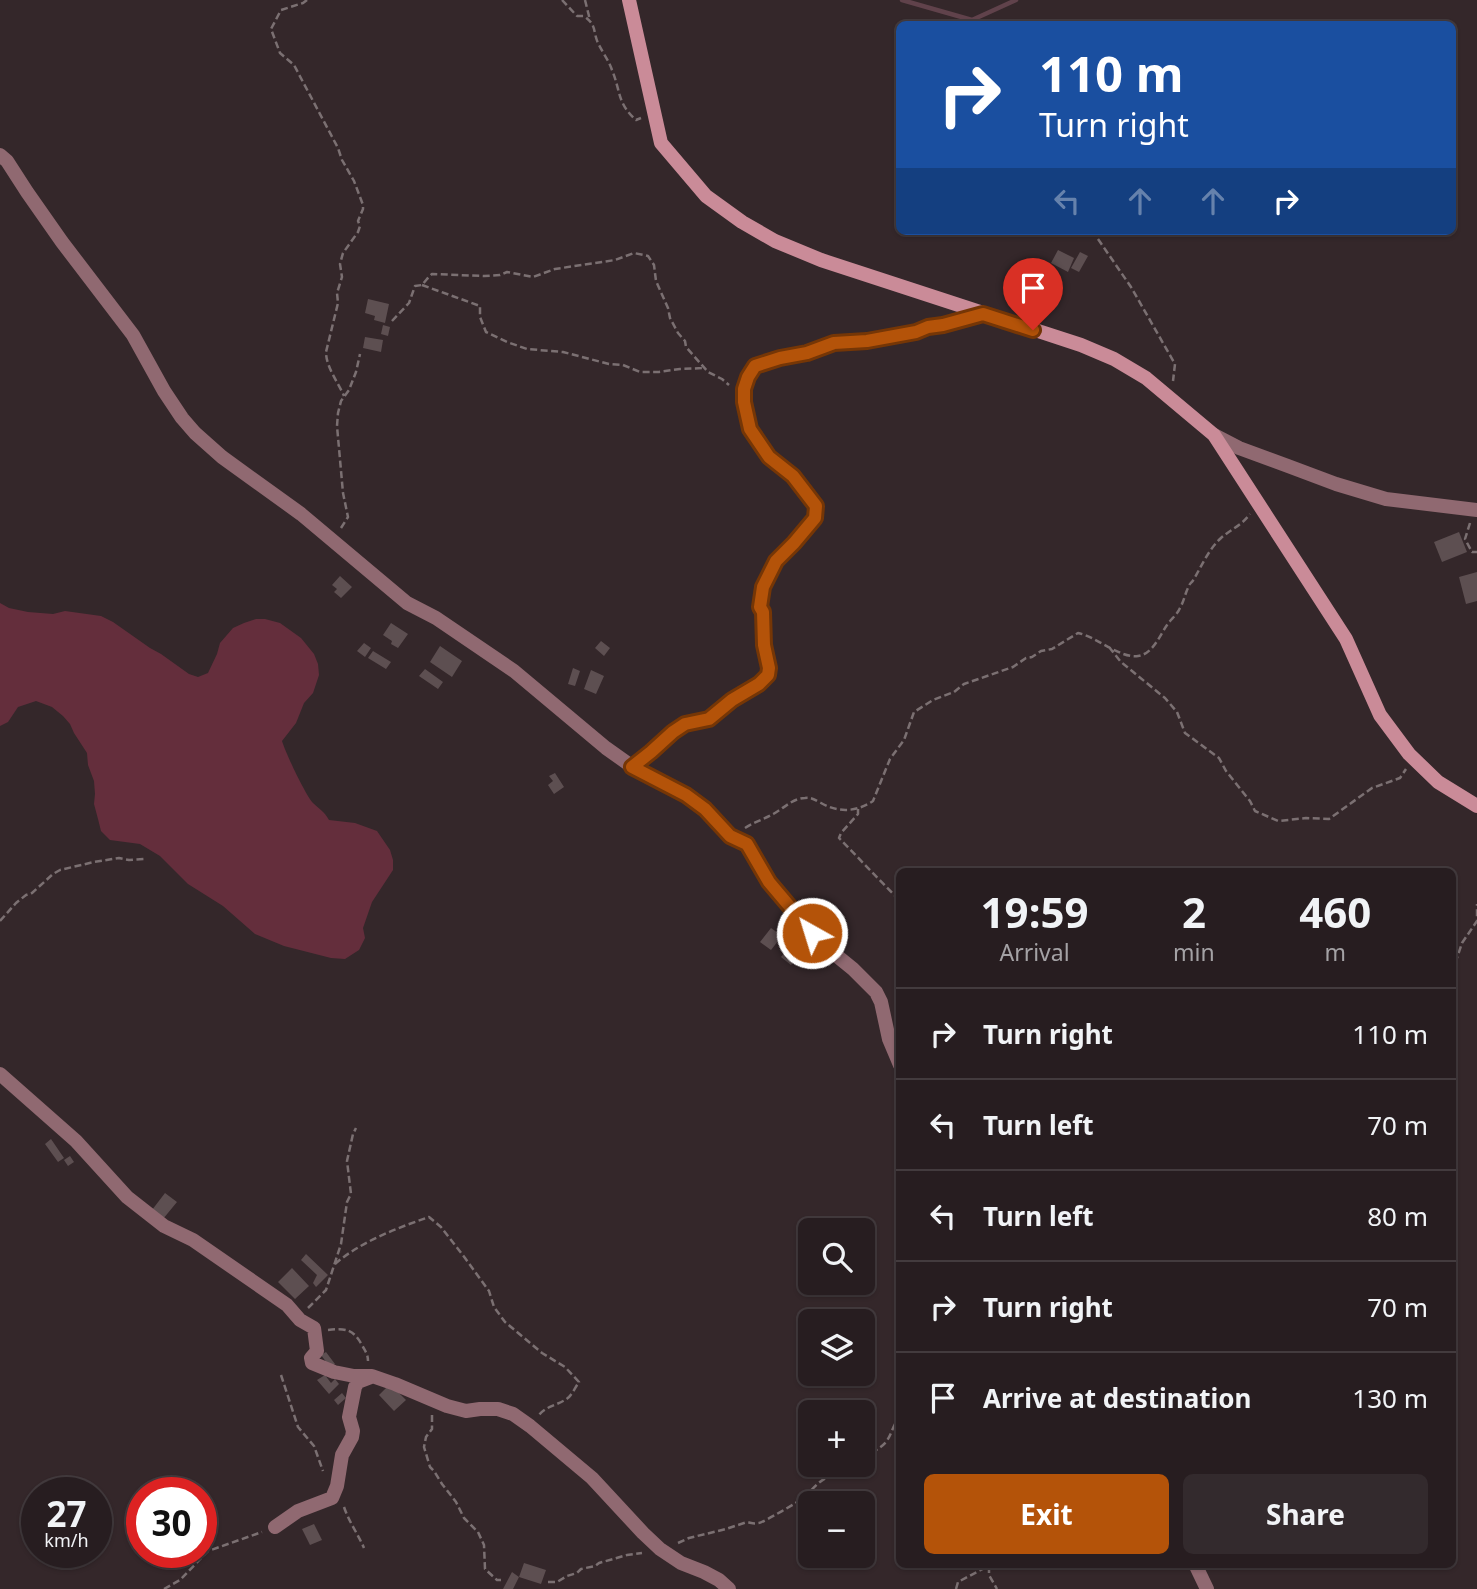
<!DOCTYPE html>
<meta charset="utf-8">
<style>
body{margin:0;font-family:"Noto Sans",sans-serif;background:#332a2d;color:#f1f3f6;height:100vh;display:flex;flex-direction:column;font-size:26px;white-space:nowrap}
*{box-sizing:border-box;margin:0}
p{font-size:23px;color:#a4a2a5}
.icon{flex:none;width:38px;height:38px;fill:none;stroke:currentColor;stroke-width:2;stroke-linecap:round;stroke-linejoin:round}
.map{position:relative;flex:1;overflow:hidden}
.sheet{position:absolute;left:896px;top:868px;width:560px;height:700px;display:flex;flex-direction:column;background:#271d20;border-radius:10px;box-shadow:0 2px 5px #0004,0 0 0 2px #433b3e}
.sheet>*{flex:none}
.banner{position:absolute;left:896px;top:21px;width:560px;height:214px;border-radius:10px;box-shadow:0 2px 5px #0004,0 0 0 2px #433b3e;background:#1a4fa0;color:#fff;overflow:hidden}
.controls{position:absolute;left:798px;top:1218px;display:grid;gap:14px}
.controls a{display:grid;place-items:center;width:77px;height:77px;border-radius:10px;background:#271d20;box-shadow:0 2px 5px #0004,0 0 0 2px #433b3e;font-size:35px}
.speed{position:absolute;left:21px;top:1477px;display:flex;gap:14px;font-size:35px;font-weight:700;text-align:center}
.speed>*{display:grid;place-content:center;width:91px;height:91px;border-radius:50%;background:#271d20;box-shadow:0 2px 5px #0004,0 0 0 2px #433b3e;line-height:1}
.speed small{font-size:18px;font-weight:400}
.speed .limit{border:10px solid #d22;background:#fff;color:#111}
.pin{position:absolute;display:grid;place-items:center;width:60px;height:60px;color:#fff;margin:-72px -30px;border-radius:50% 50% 50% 0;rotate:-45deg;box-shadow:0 0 7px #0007}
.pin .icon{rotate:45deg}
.me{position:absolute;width:77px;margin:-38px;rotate:321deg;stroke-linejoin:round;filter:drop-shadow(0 0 5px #0008)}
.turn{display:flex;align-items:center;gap:24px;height:147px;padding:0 28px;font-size:32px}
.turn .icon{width:91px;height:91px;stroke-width:2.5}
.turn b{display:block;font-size:49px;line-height:60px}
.lanes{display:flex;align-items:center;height:66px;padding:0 28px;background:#0003;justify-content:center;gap:35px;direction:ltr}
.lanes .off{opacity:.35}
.eta{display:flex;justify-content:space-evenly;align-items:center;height:119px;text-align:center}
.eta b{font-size:42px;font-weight:700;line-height:49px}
.action{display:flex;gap:14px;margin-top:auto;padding:14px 28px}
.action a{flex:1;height:80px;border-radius:10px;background:#b45309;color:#fff;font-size:28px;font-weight:700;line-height:80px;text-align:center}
.action a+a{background:#332a2d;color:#f1f3f6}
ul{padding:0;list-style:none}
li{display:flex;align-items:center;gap:21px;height:91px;padding:0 28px;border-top:2px solid #433b3e}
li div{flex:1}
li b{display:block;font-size:26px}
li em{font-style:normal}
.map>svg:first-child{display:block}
.green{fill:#642e3c}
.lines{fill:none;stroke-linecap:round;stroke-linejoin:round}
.stream{stroke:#60424b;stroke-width:4.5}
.building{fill:#5d4f51}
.path{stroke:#7b7072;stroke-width:2.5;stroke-dasharray:7 3.5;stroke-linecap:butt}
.street{stroke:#906971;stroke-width:14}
.secondary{stroke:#ca8b98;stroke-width:14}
.route-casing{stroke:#753606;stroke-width:18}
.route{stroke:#b45309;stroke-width:12}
</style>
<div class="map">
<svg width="1477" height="1589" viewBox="0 0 1477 1589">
<rect width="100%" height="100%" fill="#34272a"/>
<!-- green -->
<path class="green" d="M 0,603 L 9,608 L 28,612 L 53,614 L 65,611 L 101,616 L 113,622 L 150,648 L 161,654 L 189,674 L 198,677 L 208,673 L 217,654 L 220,643 L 233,628 L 244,623 L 256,619 L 265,619 L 280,623 L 301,638 L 314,654 L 318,664 L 319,675 L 313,693 L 304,703 L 296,723 L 282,741 C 286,754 305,794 313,803 C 320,810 324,811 329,820 L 355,823 L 377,831 L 390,850 L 393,860 L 393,870 L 372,902 L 363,928 L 365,938 L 359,950 L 345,959 L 331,958 L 284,946 L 255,934 L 223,906 L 188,884 L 160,856 L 140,844 L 110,840 L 101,831 L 98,819 L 94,804 L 95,794 L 94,781 L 88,765 L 87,753 L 74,733 L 70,724 L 63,716 L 52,707 L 36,701 L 18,707 L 8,722 L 0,726 Z"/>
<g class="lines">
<!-- stream -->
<path class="stream" d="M 902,0 L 972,20 L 1016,0"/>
</g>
<!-- building -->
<path class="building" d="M 1058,250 L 1074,258 L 1068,272 L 1051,263 Z
M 1080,252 L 1088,256 L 1079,272 L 1071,268 Z
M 368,299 L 389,304 L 385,323 L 374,320 L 375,316 L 365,313 Z
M 383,325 L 390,327 L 388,336 L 381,334 Z
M 365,337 L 383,340 L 381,352 L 363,348 Z
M 1459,532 L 1467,552 L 1442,562 L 1434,542 Z
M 1477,572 L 1477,601 L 1466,604 L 1459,577 Z
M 340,576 L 352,587 L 341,598 L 334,592 L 337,589 L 332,585 Z
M 391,623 L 408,634 L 398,648 L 391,644 L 392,641 L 383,635 Z
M 601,641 L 610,648 L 604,656 L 595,648 Z
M 364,643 L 371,648 L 365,657 L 357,651 Z
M 440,646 L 462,661 L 452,677 L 430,662 Z
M 373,651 L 391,662 L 386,669 L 368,658 Z
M 573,668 L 580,671 L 575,686 L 568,684 Z
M 425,669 L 443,682 L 438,689 L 419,676 Z
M 591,670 L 604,676 L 596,694 L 584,689 Z
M 555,773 L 564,787 L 554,794 L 548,785 L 553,781 L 549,776 Z
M 771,928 L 782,936 L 771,950 L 760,942 Z
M 791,945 L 801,953 L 791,965 L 781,957 Z
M 51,1139 L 64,1158 L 58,1162 L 45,1144 Z
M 70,1156 L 74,1162 L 68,1166 L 64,1160 Z
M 165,1193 L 177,1202 L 163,1219 L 152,1210 Z
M 306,1254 L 328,1275 L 316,1287 L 313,1283 L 317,1275 L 301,1260 Z
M 292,1268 L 309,1286 L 295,1299 L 278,1282 Z
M 326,1352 L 335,1364 L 330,1367 L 321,1355 Z
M 325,1375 L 331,1383 L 335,1379 L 339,1384 L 329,1394 L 317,1380 Z
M 390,1384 L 406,1400 L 394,1411 L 379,1395 Z
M 342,1393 L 346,1398 L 338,1405 L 334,1400 Z
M 314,1524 L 322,1540 L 310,1545 L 302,1529 Z
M 524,1563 L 546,1570 L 541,1584 L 519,1577 Z
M 512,1572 L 519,1577 L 513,1589 L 503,1589 Z"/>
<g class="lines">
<!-- path -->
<path class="path" d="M 307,0 L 303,3 L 281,10 L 271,29 L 280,53 L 294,65 L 338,148 L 342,160 L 354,181 L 363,205 L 363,209 L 358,221 L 360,226 L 358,232 L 343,253 L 340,264 L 342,277 L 337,293 L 338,303 L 326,352 C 326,367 338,382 344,396
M 562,0 L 577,16 L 584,16 C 598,26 592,32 599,45 C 603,53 609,61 612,70 C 621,92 617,103 636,120 L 641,118
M 585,0 L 590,20
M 1098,239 L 1131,287 L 1175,364 L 1173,381
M 422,285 L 480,306 L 480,317 L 486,332 L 507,342 L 527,349 L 563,352 L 609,364 L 623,365 L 640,372 L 659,372 L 680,369 L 704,368
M 392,321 L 409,303 L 415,286 L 422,285 L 427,279 L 432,274 L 484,276 L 500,275 L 507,272 L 533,277 L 555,269 L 615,260 L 634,253 L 648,256 L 654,265 L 656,281 L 668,308 L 670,318 L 678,333 L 685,341 L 686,347 L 708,372 L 722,379 L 729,385
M 1470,523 L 1465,539 L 1472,552 L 1477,552
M 341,528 L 348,517 L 343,493 L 337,426 L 338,413 L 341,401 L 349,390 L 356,372 L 360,354
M 1109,647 L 1121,662 L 1165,698 L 1177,712 L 1185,733 L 1219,758 L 1226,771 L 1250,801 L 1255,811 L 1278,821 L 1306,818 L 1329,819 L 1372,788 L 1400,778 L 1406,769
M 858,809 L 858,814 L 841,833 L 839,838 L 900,901
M 745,828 C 756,821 765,819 775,813 C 785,807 794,798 805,798 C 812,797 815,800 821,803 C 838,813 857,812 873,801 L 890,759 L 904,740 L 914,712 L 933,700 L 954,692 L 964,684 L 1013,667 L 1026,658 L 1032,657 L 1041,651 L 1052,649 L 1078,633 C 1097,637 1121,659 1138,656 C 1153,654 1160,635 1167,625 C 1171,619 1177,615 1180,608 C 1184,601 1185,594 1188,588 C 1191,581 1190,585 1194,579 C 1202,565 1209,549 1221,538 C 1231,529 1241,526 1250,514
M 0,921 L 16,903 L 26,895 L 32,893 L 53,874 L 60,870 L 94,862 L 119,858 L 129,860 L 144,859
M 1452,973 L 1462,943 L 1477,921 L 1477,904
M 335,1264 C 360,1242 397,1228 429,1217 L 441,1227 L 465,1258 L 489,1291 L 494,1307 L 505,1322 L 542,1353 L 565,1367 L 579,1382 C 576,1386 573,1393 569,1397 C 560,1405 547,1405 539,1415
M 308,1308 L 326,1290 L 341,1244 L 347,1202 L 351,1194 L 347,1161 L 353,1134 L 356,1128
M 328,1330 C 346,1328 353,1329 362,1345 C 365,1351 368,1354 368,1361
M 281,1375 L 298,1427 L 314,1446 L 323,1471
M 432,1415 L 432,1429 L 426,1437 L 424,1447 L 430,1467 L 434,1471 L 442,1484 L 456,1502 L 464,1518 L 478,1532 L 484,1545 L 485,1569 L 497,1580 L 501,1580
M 863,1459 C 870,1452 879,1450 886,1442 C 892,1434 893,1424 900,1417
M 344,1507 C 349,1522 358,1534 364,1548
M 678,1543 L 689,1538 L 726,1529 L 747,1522 C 752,1523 753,1524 759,1523 C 762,1523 800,1501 803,1498 C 813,1490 821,1476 835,1476 L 851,1465
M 989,1566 L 989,1575 L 997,1589
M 548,1582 L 557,1582 L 567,1576 L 577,1573 L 581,1569 L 595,1566 L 599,1563 L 627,1555 L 642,1553
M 164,1589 L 180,1580 L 208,1551 L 262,1532
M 956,1589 L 958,1582 L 992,1564"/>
<!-- street -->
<path class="street" d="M 0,155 L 7,161 L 27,192 L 62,242 L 133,335 L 164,391 L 182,418 L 195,433 L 222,457 L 301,514 L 407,603 L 436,618 L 514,671 L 606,748 L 637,770 L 686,795 L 705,809 L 730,836 L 747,844 L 769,882 L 786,901 L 812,933 L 821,943 L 853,969 L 876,992 L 881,1002 L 889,1039 L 900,1065
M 1214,435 L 1239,448 L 1288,466 L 1336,484 L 1386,499 L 1477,510
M 632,767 L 651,752 L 672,732 L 685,725 L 709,719 L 731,700 L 764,681 L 768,675 L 769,668 L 764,645 L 763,612 L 760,607 L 763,587 L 776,561 L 794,543 L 815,518 L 816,506 L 793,476 L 769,457 L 750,429 L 744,402 L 744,389 L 748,377 L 755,366 L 780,358 L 807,353 L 834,343 L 867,341 L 917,332 L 928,327 L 943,325 L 983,314
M 0,1074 L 76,1141 L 127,1197 L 164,1226 L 193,1240 L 287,1305 L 300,1320 L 314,1328 L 317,1351 L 311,1358 L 312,1363 L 334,1372 L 354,1376 L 372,1376 L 395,1384 L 447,1406 L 466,1411 L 480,1409 L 498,1409 L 513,1414 L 530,1426 L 592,1478 L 643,1533 L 660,1549 L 681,1563 L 704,1572 L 719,1580 L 729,1589
M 275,1527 L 298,1511 L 332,1498 L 337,1486 L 342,1455 L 352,1437 L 353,1431 L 349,1417 L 355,1387 L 358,1382 L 371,1377
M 1195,1564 L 1207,1589"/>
<!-- secondary -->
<path class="secondary" d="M 629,0 L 661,143 L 706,196 L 742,222 L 775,241 L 821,260 L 1081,345 L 1114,359 L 1146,378 L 1214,435 L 1346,639 L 1380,715 L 1409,754 L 1438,782 L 1477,806"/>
</g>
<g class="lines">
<defs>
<path id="route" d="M 812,933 L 769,882 L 747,844 L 730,836 L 705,809 L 686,795 L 632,767 L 651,752 L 673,732 L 685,724 L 709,719 L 732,700 L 759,684 L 768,675 L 769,668 L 764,645 L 763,612 L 760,607 L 763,587 L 776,561 L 794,543 L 815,518 L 816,506 L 793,476 L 769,457 L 750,429 L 744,402 L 744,389 L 748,377 L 755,366 L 780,358 L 807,353 L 834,343 L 867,341 L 916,332 L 928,327 L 943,325 L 983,314 L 1033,330"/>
</defs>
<!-- route casing -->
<use href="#route" class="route-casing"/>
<!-- route -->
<use href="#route" class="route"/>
</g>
</svg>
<div class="controls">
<a><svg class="icon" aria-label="search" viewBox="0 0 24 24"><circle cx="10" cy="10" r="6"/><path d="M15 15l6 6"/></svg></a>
<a><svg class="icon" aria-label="layers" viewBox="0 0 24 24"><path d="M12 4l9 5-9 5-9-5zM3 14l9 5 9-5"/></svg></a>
<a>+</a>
<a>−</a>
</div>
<div class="speed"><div>27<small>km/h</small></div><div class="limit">30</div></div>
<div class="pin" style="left:1033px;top:330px;background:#d93025"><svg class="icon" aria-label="arrive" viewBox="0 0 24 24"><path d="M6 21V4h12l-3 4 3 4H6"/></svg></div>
<svg class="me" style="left:812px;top:933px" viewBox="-20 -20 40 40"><circle r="17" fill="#b45309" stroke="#fff" stroke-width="3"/><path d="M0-11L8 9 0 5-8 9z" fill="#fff"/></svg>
<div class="banner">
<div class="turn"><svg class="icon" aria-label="right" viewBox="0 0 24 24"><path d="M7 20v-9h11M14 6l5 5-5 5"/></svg><div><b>110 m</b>Turn right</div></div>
<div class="lanes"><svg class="icon off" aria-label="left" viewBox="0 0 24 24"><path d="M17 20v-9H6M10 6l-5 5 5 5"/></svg><svg class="icon off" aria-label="ahead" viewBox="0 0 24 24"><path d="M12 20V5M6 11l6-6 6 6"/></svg><svg class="icon off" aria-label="ahead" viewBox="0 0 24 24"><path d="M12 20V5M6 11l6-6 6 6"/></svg><svg class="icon" aria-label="right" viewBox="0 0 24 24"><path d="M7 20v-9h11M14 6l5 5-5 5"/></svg></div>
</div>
<section class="sheet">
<div class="eta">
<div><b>19:59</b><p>Arrival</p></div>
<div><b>2</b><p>min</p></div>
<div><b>460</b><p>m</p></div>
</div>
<ul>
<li><svg class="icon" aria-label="right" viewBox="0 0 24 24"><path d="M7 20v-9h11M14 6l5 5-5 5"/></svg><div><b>Turn right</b></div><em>110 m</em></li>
<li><svg class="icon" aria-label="left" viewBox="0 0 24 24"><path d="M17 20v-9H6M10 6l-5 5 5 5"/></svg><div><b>Turn left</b></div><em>70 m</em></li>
<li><svg class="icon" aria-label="left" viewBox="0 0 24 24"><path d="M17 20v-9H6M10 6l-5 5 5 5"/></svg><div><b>Turn left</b></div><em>80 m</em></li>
<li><svg class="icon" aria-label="right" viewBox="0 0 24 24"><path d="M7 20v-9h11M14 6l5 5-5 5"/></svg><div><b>Turn right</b></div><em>70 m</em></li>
<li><svg class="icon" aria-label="arrive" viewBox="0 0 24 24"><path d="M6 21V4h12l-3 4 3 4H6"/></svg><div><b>Arrive at destination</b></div><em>130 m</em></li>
</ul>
<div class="action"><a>Exit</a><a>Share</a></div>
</section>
</div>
